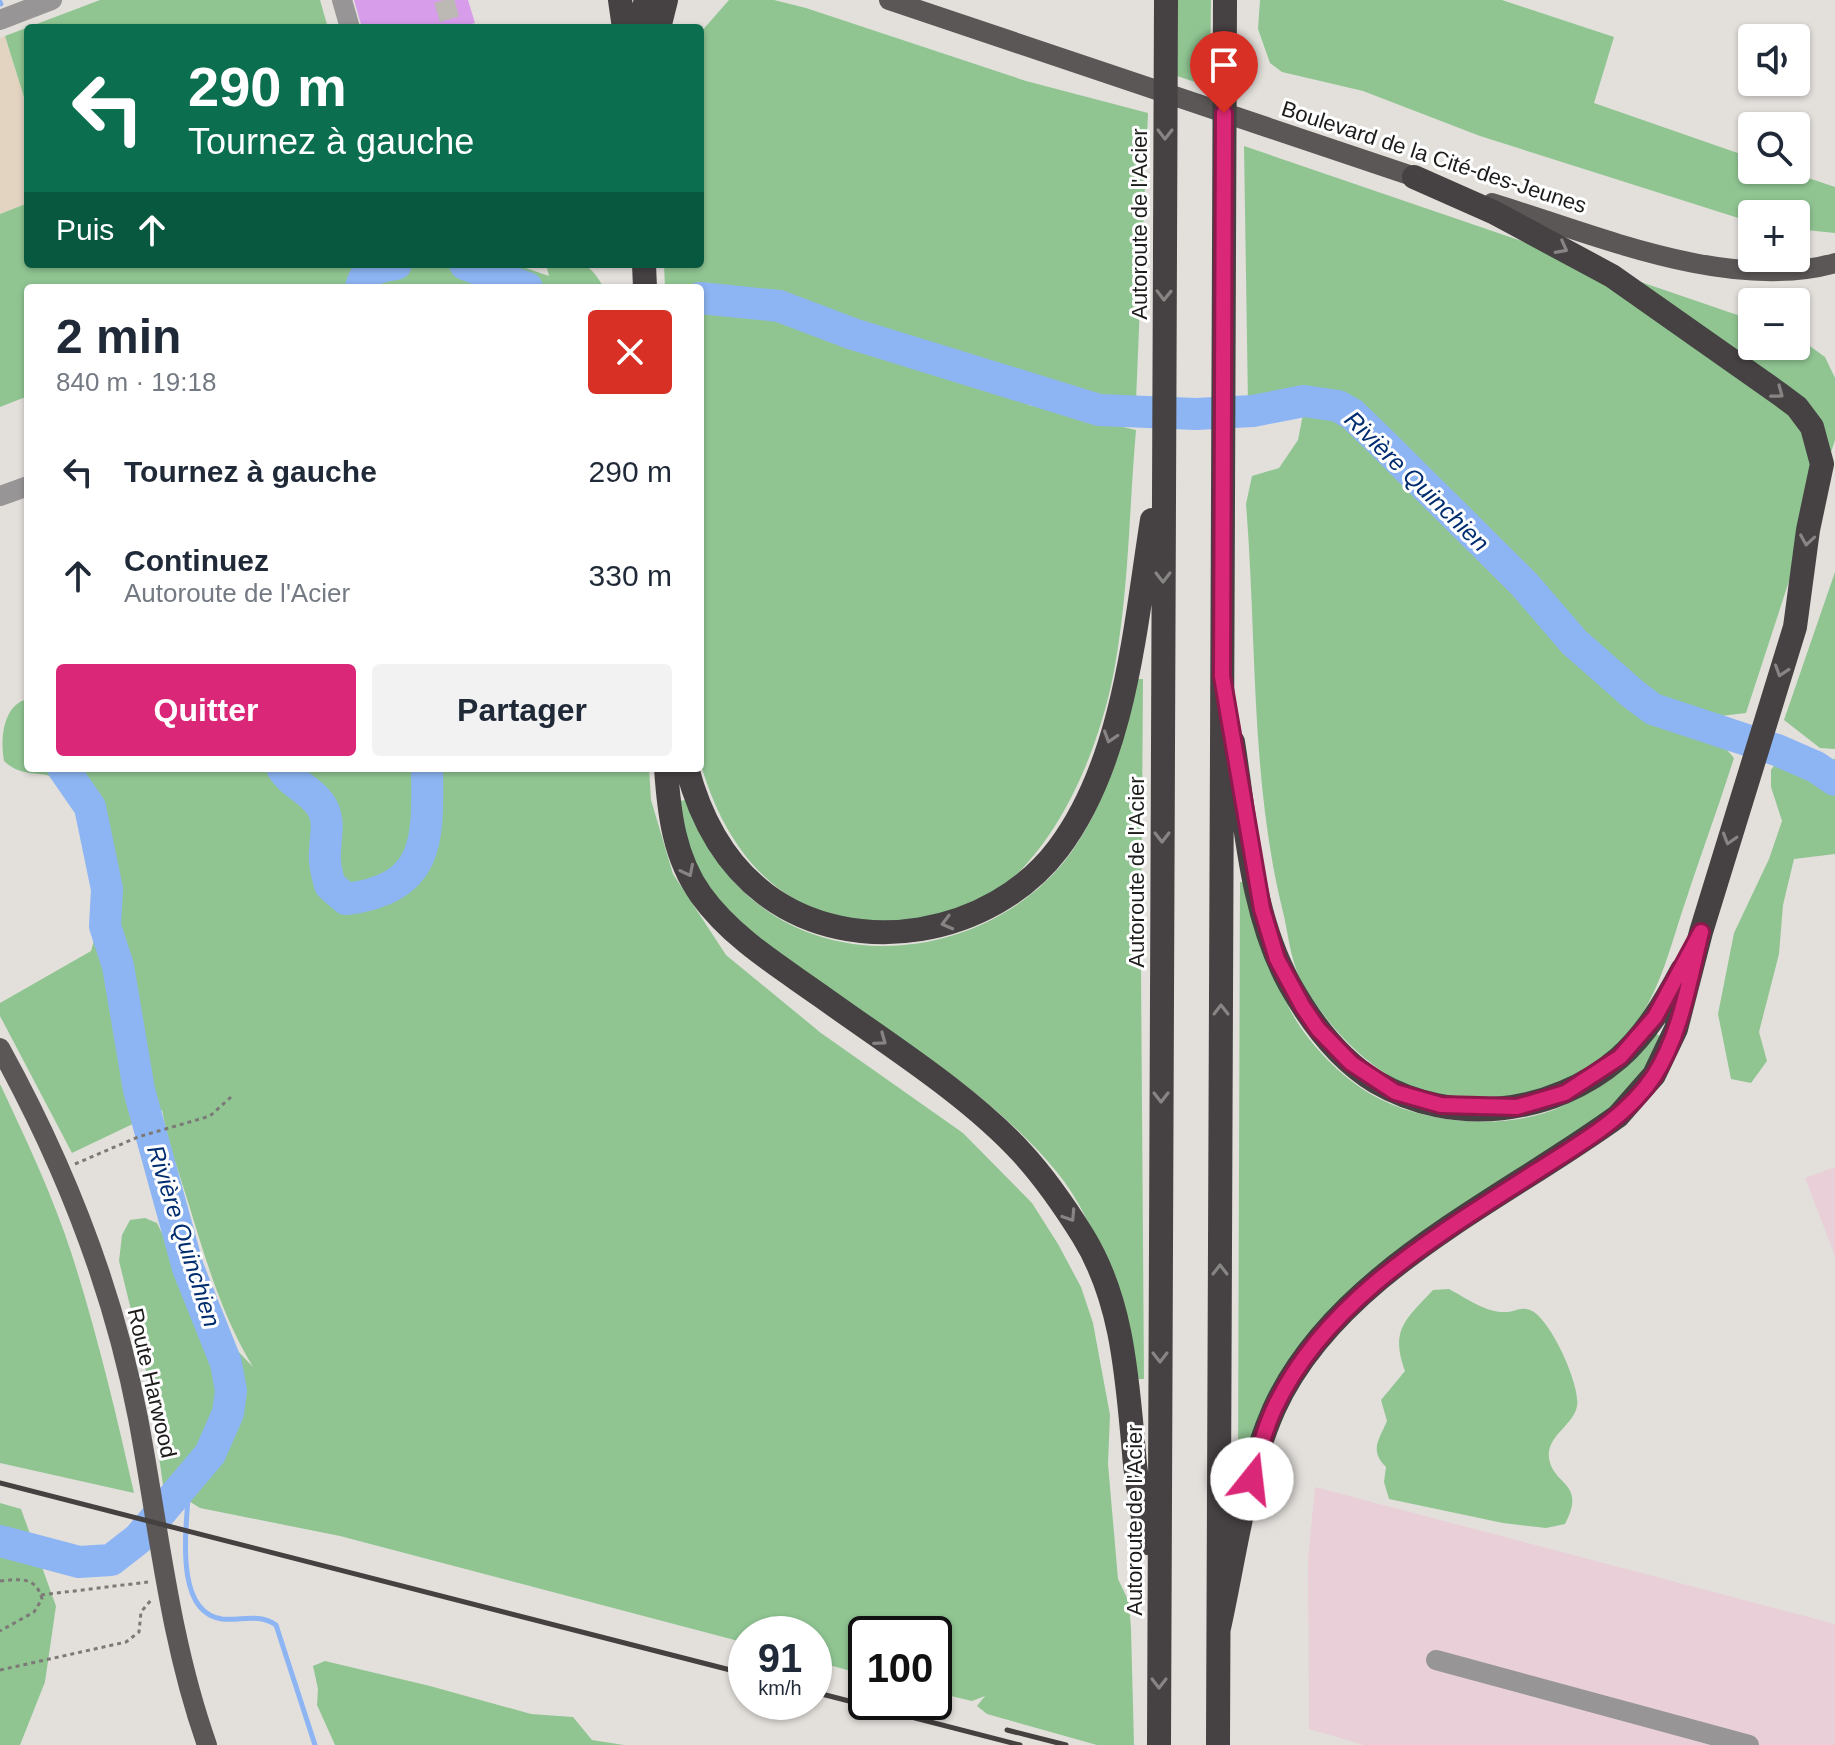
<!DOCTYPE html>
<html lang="fr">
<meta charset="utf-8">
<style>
body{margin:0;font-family:Arial,sans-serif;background:#f2f2f3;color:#1f2937;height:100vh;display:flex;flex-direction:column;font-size:30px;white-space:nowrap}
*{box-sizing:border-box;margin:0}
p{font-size:26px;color:#747a83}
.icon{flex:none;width:44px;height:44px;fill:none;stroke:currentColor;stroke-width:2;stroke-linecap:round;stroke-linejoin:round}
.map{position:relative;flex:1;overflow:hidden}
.side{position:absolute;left:24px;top:284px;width:680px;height:488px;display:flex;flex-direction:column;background:#fff;border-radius:8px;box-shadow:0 2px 6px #0004}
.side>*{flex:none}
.guide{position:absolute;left:24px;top:24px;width:680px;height:244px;border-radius:8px;box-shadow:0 2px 6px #0004;background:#0b6e4f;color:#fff;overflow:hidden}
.controls{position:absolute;left:1738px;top:24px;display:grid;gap:16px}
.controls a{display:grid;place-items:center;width:72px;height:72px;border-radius:8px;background:#fff;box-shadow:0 2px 6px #0004;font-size:40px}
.speed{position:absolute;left:728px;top:1616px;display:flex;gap:16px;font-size:40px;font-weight:700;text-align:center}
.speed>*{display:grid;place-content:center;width:104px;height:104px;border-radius:50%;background:#fff;box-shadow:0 2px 6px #0004;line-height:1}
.speed small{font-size:20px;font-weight:400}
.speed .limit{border:4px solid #111;border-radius:12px;background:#fff;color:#111}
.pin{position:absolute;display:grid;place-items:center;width:68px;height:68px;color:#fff;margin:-82px -34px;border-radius:50% 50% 50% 0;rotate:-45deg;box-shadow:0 0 8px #0007}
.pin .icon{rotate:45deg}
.me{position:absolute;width:88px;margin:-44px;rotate:16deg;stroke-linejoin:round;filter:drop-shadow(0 0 6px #0008)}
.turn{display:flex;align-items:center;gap:28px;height:168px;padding:0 32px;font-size:36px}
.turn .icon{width:104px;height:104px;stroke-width:2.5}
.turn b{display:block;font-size:56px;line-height:68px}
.then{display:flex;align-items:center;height:76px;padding:0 32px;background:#0003;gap:16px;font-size:30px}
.round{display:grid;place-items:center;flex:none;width:84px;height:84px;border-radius:8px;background:#f2f2f3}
.overview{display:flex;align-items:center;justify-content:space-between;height:136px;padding:0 32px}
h1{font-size:48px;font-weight:700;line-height:60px}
.cta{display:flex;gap:16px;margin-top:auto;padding:16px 32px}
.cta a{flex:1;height:92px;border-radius:8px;background:#db2777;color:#fff;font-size:32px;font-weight:700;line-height:92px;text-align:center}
.cta a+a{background:#f2f2f3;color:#1f2937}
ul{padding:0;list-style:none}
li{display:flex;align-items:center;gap:24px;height:104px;padding:0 32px}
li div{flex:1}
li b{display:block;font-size:30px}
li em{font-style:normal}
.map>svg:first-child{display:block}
.commercial{fill:#e3d4c2}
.industrial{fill:#e8cfd8}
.green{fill:#90c592}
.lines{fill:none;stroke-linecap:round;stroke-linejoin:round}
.stream{stroke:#8db5f3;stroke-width:5}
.river{stroke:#8db5f3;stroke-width:32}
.building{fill:#d79cea}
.minor-tunnel{stroke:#bcb9b5;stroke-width:20;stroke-dasharray:20 10;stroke-linecap:butt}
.path{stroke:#7c7977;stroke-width:3;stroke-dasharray:4 4;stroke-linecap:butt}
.minor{stroke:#979595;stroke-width:20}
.major{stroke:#5b5757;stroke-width:20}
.highway{stroke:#464142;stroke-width:24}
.rail{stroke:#444140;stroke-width:5}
.oneway{stroke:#878484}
.route-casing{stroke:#8e194d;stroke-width:20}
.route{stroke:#db2777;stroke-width:14}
.labels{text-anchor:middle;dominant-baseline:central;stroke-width:6;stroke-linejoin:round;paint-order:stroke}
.street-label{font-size:22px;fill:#1e1c1b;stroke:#fff}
.water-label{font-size:24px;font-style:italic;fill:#002d6f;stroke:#fff}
</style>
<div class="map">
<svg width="1835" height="1745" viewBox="0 0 1835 1745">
<rect width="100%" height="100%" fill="#e3e0dc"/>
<!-- commercial -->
<path class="commercial" d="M 5,36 L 28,110 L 28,203 L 0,214 L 0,38 Z"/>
<!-- industrial -->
<path class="industrial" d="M 1835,1167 L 1835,1256 L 1805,1178 Z
M 1315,1487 L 1835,1624 L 1835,1745 L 1364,1745 L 1309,1729 L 1308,1560 Z"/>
<!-- green -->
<path class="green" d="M 100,0 L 320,0 L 328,28 L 28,28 L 28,110 L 5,36 Z
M 729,0 L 774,0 L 806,8 L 1026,81 L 1148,113 L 1136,401 L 1108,402 L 1049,386 L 1028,405 L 1136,430 C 1129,510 1129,591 1114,671 C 1101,740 1069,821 1019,872 C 975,917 897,929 838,916 C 762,899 719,831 700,761 L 700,304 L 725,309 L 752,319 L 746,297 L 700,294 L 700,288 L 665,288 L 664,264 L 700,264 L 700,33 Z
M 1178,0 L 1211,0 L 1210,87 L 1177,76 Z
M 1260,0 L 1502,0 L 1614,37 L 1594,103 L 1752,158 L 1752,170 L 1785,170 L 1835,187 L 1835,233 L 1796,229 L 1796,214 L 1752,214 L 1751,222 L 1480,136 L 1363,91 L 1282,72 L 1270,63 L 1258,29 Z
M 1244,146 L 1752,320 L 1752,346 L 1796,346 L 1796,336 L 1825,357 L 1835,378 L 1835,440 L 1746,713 L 1721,716 L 1680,711 L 1673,731 L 1714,735 L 1734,758 C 1717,812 1697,865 1680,918 C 1667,959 1658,993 1633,1028 C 1590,1088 1481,1115 1413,1088 C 1365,1068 1323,1022 1299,976 C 1290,957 1288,932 1283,912 C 1250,779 1257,639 1246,504 L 1252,476 L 1279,468 L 1298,440 L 1307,393 L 1273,397 L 1248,405 Z
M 28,203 L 28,264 L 514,264 L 549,276 L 546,264 C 579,264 586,256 604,288 L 28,288 L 28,396 L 0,407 L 0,214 Z
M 1835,572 L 1835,749 L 1820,748 L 1784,720 Z
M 1137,679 L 1143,679 L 1141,971 L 1144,1379 L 1138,1379 C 1117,1309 1104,1229 1056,1171 C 987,1088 889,1034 804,971 C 768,944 730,920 705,881 C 689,857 684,830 679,801 L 686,800 C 700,828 713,860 735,883 C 827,982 993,958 1070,854 C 1108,801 1121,741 1137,679 Z
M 28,699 L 28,768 L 649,768 L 651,800 L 673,874 L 726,955 L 821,1033 L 963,1133 L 1032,1203 L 1058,1244 L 1081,1287 L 1093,1323 L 1110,1415 L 1108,1464 L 1118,1579 L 1129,1602 L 1131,1629 L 1134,1745 L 1097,1745 L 987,1714 L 977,1706 L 985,1696 L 972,1701 L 934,1692 L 934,1634 L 866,1634 L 866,1675 L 814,1661 L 814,1634 L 746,1634 L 746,1643 L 340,1536 L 200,1508 L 163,1485 L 148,1379 L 119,1261 L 122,1235 L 130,1220 L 145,1218 L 157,1223 L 199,1310 L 253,1367 C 223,1318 206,1261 189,1205 C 179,1173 168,1143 162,1110 L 72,1153 L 0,1016 L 0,1003 L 91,951 C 106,905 93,862 77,819 C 72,805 75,790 60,781 C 41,768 24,780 4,761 C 0,739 3,704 28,699 Z
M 1781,756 L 1796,757 L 1817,778 L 1835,758 L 1835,854 L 1794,859 L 1783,905 L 1779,954 L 1759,1032 L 1767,1061 L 1751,1083 L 1731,1079 L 1718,1014 L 1734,933 L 1769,859 L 1782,821 L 1771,787 L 1771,770 Z
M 1240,882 L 1247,882 C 1260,921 1269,966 1287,1004 C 1305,1041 1342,1080 1380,1099 C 1432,1125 1511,1131 1565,1105 C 1599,1089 1627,1059 1655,1033 L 1663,1038 L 1624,1100 L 1383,1261 L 1322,1319 L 1245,1464 L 1238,1464 Z
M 0,1084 C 26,1139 53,1196 72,1255 C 97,1333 116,1413 134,1493 L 0,1463 Z
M 1449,1289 C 1466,1298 1486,1313 1506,1312 C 1515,1312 1520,1306 1530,1310 C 1550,1317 1581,1386 1577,1406 C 1574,1425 1546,1436 1549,1458 C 1553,1486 1587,1482 1565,1524 L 1546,1528 L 1503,1523 L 1389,1499 L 1384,1482 L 1386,1467 C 1369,1450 1379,1440 1387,1421 L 1381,1400 L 1405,1371 C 1390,1330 1405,1320 1433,1290 Z
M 0,1503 L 21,1509 L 56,1606 L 45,1682 L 20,1745 L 0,1745 Z
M 325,1661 L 430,1686 L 531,1714 L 573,1717 L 592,1740 L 624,1745 L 335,1745 L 317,1705 L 318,1689 L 313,1666 Z"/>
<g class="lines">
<!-- stream -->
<path class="stream" d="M 0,2 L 1,4
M 189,1482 C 188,1519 171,1612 222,1619 C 242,1621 258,1613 276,1625 L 315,1745"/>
<!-- river -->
<path class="river" d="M 465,264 L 527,288
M 361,288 C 364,270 379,266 396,264
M 700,298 L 779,306 L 853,334 L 1099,410 L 1196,414 L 1253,411 L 1304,401 L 1338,406 L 1352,414 L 1381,442 L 1524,584 L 1574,642 L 1633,694 L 1653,709 L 1777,750 L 1816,767 L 1835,780
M 282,768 C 292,785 313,790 323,809 C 330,824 325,837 325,853 C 324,864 327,875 330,885 L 346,899 C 431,889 428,838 427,768
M 0,1541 L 79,1562 L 111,1560 L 138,1539 L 210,1454 L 228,1413 L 231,1391 L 226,1363 L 188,1268 L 139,1090 L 118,966 L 105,926 L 107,889 L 90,807 L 63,768"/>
</g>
<!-- building -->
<path class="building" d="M 354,0 L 468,0 L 475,23 L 459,28 L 362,28 Z"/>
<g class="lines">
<!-- minor-tunnel -->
<path class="minor-tunnel" d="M 444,0 L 452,28"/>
<!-- path -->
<path class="path" d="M 75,1164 L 138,1137 L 210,1116 L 231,1097
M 0,1581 C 20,1579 36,1576 42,1599 L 34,1612 L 0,1631
M 41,1595 L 148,1582
M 0,1670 L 126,1642 L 139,1632 L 141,1612 L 151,1600"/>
<!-- minor -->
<path class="minor" d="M 342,0 L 350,28
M 0,20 L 52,0
M 0,496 L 28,486
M 1436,1660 L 1749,1745"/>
<!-- major -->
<path class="major" d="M 889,0 L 1427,181
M 1492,203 C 1593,234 1730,293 1835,263
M 0,1048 C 64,1164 113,1288 138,1418 C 159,1528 169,1638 207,1745"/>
<!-- highway -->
<path class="highway" d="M 620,0 L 624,28
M 638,28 L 646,0
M 659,28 L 666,0
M 644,264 L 645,288
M 1233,742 C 1246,822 1250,911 1289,983 C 1310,1021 1338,1059 1376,1082 C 1453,1127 1553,1115 1619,1058 C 1647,1033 1665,1002 1682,970
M 666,768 C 669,813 674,857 701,895 C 732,938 779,966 821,996 C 886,1043 968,1094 1022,1153 C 1045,1178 1065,1207 1083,1236 C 1123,1301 1127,1378 1134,1453 C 1136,1483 1143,1513 1147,1543
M 687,768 C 700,817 724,863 765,894 C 854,961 992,936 1058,849 C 1125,760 1135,627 1152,520
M 1219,1628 C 1235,1556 1244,1477 1274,1409 C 1336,1273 1503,1200 1618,1116 L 1654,1075 L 1676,1029 L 1701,932 L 1795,627 L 1808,530 L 1822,464 L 1812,427 L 1797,407 L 1781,395 L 1612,276 L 1493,212 L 1414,177
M 1159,1745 L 1166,0
M 1218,1745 L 1225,0"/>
<!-- rail -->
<path class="rail" d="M 0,1483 L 746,1674
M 814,1692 L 1020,1745
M 1007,1730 L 1066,1745"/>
</g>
<!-- one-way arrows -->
<defs><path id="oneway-chevron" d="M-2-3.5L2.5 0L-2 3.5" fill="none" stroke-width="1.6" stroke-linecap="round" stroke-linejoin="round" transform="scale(2)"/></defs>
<g class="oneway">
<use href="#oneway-chevron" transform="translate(1165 134) rotate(90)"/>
<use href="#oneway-chevron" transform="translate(1562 248) rotate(28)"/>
<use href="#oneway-chevron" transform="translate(1164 295) rotate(91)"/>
<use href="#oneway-chevron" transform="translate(1778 393) rotate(37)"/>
<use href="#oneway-chevron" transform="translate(1807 540) rotate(99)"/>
<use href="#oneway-chevron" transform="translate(1163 577) rotate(90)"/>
<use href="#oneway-chevron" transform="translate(1781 671) rotate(108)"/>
<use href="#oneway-chevron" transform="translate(1110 737) rotate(108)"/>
<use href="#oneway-chevron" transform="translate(1162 837) rotate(90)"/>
<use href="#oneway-chevron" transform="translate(1729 839) rotate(107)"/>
<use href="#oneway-chevron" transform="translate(688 871) rotate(63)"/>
<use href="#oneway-chevron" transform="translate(947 923) rotate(165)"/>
<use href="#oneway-chevron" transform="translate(1221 1010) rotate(-90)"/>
<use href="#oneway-chevron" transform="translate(881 1040) rotate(36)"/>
<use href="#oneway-chevron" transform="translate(1161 1097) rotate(90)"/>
<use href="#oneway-chevron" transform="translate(1070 1216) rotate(57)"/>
<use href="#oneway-chevron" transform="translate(1220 1270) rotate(-90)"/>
<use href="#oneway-chevron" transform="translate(1160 1357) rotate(90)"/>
<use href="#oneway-chevron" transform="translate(1159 1683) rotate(90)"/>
</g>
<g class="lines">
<defs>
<path id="route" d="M 1224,113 L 1222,676 L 1262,909 L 1277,959 L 1303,1007 L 1318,1029 L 1351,1063 L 1395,1092 L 1441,1105 L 1517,1107 L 1565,1093 L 1620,1057 L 1655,1017 L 1701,932 C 1689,980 1681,1034 1654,1076 C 1626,1118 1579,1144 1537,1171 C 1440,1234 1325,1299 1274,1409 C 1264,1431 1258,1455 1252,1479"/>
</defs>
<!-- route casing -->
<use href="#route" class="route-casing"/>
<!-- route -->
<use href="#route" class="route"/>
</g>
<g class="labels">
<!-- street labels -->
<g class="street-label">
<text transform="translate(1434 157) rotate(18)">Boulevard de la Cité-des-Jeunes</text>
<text transform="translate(1139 224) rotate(-90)">Autoroute de l'Acier</text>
<text transform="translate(1136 872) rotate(-90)">Autoroute de l'Acier</text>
<text transform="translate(152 1383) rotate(77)">Route Harwood</text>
<text transform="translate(1134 1520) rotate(-90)">Autoroute de l'Acier</text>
</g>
<!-- water labels -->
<g class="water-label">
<text transform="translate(1417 481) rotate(44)">Rivière Quinchien</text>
<text transform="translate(184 1236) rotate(72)">Rivière Quinchien</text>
</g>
</g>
</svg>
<div class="controls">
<a><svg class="icon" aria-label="sound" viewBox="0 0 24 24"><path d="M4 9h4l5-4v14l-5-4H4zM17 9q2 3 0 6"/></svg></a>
<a><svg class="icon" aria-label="search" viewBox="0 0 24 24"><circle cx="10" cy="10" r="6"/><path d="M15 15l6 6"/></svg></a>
<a>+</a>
<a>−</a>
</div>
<div class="speed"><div>91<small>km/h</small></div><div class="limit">100</div></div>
<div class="pin" style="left:1224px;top:113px;background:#d93025"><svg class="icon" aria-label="arrive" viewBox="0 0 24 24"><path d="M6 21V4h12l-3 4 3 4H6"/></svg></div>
<svg class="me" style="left:1252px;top:1479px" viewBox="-20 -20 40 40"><circle r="19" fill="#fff"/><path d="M0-13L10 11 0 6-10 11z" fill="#db2777"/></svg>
<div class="guide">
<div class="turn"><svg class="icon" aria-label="left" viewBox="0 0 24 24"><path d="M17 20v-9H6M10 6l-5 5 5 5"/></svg><div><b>290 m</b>Tournez à gauche</div></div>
<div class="then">Puis<svg class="icon" aria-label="ahead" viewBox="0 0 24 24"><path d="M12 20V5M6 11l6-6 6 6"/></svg></div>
</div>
<section class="side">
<div class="overview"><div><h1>2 min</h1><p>840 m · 19:18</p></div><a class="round" style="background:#d93025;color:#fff"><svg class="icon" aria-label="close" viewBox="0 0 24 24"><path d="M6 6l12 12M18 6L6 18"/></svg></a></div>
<ul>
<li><svg class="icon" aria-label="left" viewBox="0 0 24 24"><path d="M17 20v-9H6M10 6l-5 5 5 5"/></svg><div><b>Tournez à gauche</b></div><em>290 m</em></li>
<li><svg class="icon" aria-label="ahead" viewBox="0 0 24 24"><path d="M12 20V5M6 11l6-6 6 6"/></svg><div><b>Continuez</b><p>Autoroute de l'Acier</p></div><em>330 m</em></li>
</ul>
<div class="cta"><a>Quitter</a><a>Partager</a></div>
</section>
</div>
